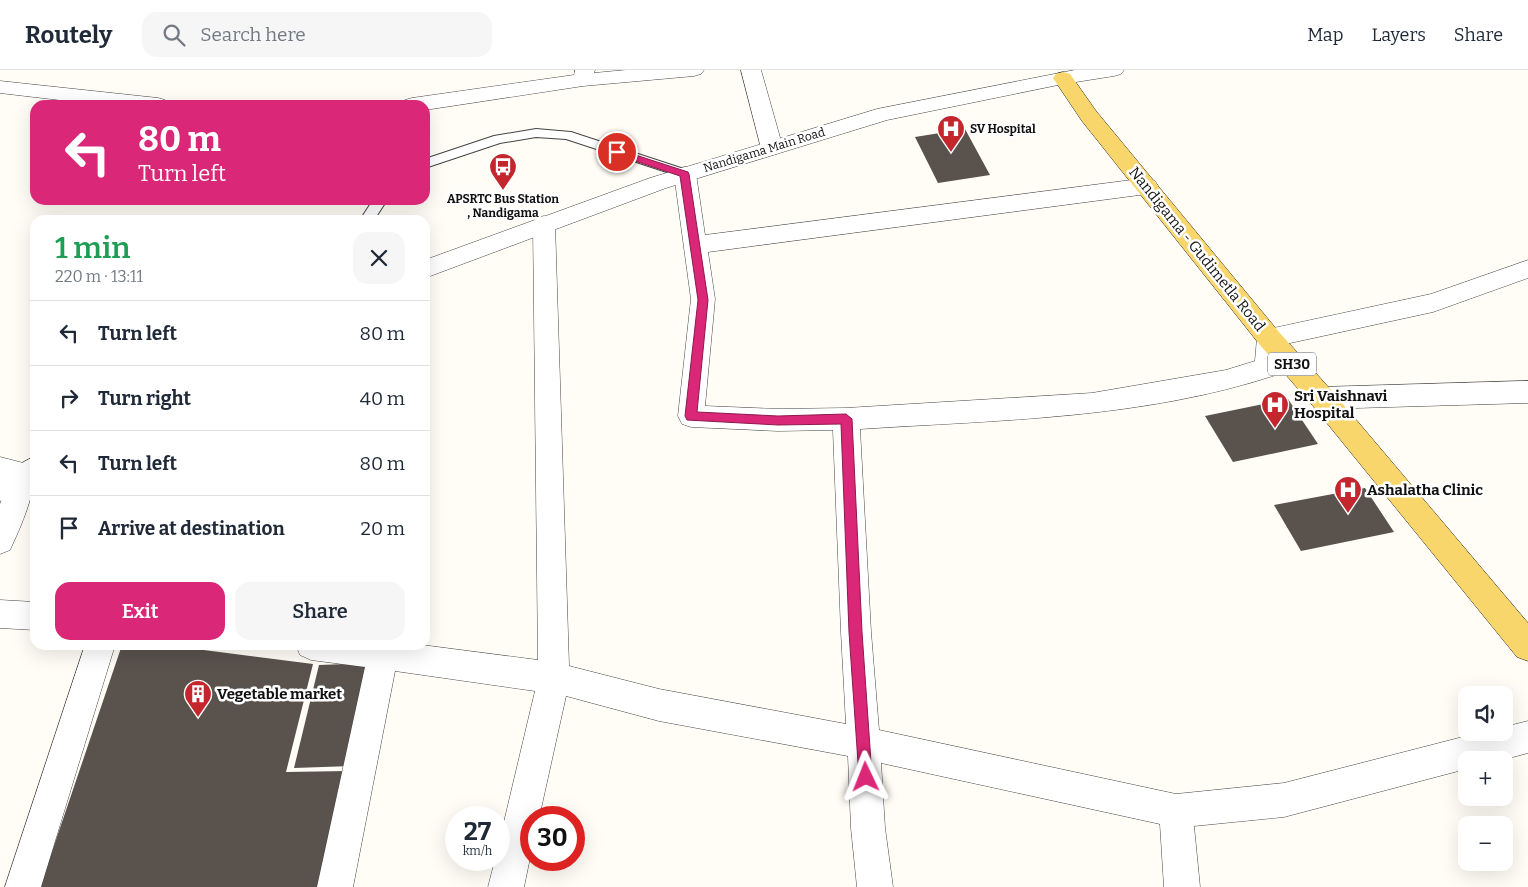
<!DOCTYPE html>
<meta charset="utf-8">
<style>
body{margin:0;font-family:Bitter,serif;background:#f6f6f7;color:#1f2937;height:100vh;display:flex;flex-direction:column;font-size:19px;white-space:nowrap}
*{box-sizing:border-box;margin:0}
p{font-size:16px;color:#747a83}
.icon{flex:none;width:28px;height:28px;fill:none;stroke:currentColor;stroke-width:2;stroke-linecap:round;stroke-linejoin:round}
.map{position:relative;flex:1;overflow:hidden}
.sheet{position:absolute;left:30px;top:145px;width:400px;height:435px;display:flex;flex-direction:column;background:#fff;border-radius:15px;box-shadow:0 5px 20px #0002}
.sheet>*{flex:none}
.guide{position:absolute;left:30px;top:30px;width:400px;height:105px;border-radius:15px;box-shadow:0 5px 20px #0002;background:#db2777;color:#fff;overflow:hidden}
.buttons{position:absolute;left:1458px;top:616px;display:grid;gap:10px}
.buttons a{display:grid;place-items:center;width:55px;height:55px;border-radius:10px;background:#fff;box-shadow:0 5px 20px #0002;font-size:25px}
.speed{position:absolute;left:445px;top:736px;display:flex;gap:10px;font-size:25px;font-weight:700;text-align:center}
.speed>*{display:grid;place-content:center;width:65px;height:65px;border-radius:50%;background:#fff;box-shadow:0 5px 20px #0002;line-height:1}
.speed small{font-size:12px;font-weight:400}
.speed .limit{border:8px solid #d22;background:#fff;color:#111}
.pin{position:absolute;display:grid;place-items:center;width:42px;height:42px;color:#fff;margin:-21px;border:2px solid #fff;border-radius:50%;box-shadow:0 1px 5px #0007}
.me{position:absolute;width:55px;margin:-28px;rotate:358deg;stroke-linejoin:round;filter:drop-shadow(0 0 4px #0008)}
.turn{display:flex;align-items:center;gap:18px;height:105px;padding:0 25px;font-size:22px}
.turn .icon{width:65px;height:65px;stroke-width:2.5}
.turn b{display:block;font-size:35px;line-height:42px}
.round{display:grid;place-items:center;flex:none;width:52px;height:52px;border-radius:15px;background:#f6f6f7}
.head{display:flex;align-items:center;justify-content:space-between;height:85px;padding:0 25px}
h1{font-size:30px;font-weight:600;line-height:38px;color:#1e9e55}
.cta{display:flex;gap:10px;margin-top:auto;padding:10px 25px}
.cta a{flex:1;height:58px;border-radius:15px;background:#db2777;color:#fff;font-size:20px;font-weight:600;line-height:58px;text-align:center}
.cta a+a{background:#f6f6f7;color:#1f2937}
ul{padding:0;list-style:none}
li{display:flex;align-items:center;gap:15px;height:65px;padding:0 25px;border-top:1px solid #e0e1e3}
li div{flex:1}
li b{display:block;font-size:19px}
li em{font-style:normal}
header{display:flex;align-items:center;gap:30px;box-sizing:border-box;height:70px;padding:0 25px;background:#fff;border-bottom:1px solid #e0e1e3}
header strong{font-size:24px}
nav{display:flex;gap:28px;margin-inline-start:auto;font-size:18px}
.search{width:350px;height:45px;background:#f6f6f7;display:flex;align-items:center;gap:12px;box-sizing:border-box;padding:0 18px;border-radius:15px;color:#747a83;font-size:19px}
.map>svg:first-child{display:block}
.building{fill:#5a524d}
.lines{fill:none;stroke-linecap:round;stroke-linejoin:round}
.service-casing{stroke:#444;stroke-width:2}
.minor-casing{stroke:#444;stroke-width:1}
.tertiary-casing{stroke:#444;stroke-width:1}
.primary-casing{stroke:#222;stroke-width:1}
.service{fill:#fff;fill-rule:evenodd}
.minor{fill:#fff;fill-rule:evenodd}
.tertiary{fill:#fff;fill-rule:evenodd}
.primary{fill:#f9d66b;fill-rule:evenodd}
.route{fill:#db2777;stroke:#8e194d}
.labels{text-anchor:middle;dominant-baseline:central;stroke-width:5;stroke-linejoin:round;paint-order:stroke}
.far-poi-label{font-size:12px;font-weight:bold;fill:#111;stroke:#fff;text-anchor:start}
.far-street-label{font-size:12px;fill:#111;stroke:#fff}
.shield{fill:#fff;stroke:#585858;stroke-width:1}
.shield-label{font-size:14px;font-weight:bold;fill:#111}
.street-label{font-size:15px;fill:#111;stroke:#fff}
.poi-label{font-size:15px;font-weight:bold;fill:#111;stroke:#fff;text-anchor:start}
</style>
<header>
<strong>Routely</strong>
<div class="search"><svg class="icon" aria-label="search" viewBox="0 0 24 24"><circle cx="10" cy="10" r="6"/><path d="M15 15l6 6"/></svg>Search here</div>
<nav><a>Map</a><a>Layers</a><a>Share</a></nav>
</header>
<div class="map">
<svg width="1528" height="817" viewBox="0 0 1528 817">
<rect width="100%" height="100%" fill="#fffdf5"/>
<!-- building -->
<path class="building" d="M 965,59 L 990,105 L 938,113 L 915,67 Z
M 1288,329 L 1318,374 L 1233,392 L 1205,346 Z
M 1365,418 L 1394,462 L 1301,481 L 1274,435 Z
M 122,575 L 165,575 L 313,594 L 286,702 L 348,701 L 319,817 L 40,817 Z
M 374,593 L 352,696 L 294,698 L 319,595 Z"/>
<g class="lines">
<defs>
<path id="service" d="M 536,59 L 571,62 L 690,101 L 691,104 L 685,108 L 566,69 L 536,67 L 500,73 L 425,98 L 425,89 L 494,66 Z
M 373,130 L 387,130 L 374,150 L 360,150 Z"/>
<path id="minor" d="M 575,0 L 595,0 L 594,3 L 626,0 L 704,0 L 701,4 L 694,6 L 583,16 L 425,40 L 425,35 L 402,35 L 405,30 L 412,28 L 574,5 Z
M 741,0 L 761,0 L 783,78 L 779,83 L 772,85 L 765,83 L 761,78 Z
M 0,11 L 158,28 L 165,30 L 168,35 L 102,35 L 0,23 Z
M 685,97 L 693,99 L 696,104 L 705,165 L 1147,108 L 1155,111 L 1158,116 L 1155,121 L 1147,124 L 708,182 L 715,229 L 705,336 L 778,339 L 846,338 L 1092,323 L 1226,300 L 1255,291 L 1257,268 L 1260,261 L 1431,224 L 1528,190 L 1528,208 L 1433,242 L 1281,275 L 1280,298 L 1276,305 C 1142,349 999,350 860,359 L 871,562 L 879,660 L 1176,724 L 1284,713 L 1482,662 L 1504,662 L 1504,657 L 1528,651 L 1528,683 L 1502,690 L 1466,690 L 1466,699 L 1284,747 L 1194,756 L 1200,817 L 1164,817 L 1160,754 L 881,693 L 885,758 L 893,817 L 857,817 L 851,758 L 848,686 L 659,651 L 566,626 L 539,748 L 531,748 L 531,783 L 524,817 L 488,817 L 495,790 L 499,790 L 499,773 L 535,621 L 395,601 L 353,817 L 317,817 L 365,597 L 311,590 L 300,585 L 296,575 L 422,575 L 538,590 L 533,154 L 536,148 L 544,146 L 552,148 L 555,154 L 569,596 L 659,619 L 846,654 L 841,562 L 833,360 L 778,361 L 691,357 L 682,354 L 678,346 L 691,229 L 674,104 L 677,99 Z
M 1528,311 L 1528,333 L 1322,339 L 1313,336 L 1309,328 L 1313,320 L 1322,317 Z
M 0,387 L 35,396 C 35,425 22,454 10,480 L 0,484 L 0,434 L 8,412 L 0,411 Z
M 0,530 L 35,532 L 35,560 L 0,558 Z
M 85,575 L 115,575 L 41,817 L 5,817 Z"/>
<path id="tertiary" d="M 1075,0 L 1124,0 L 1121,4 L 1114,6 L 1063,14 L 887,50 L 666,118 L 425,208 L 425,190 L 650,108 L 877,39 Z
M 35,386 L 35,412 L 10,428 L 0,431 L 0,405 Z"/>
<path id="primary" d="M 1063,2 L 1070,4 L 1096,41 L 1278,261 L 1331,320 L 1528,553 L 1528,591 L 1517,587 L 1313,336 L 1260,275 L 1082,51 L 1053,8 L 1056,4 Z"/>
</defs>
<!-- service casing -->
<use href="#service" class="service-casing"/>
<!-- minor casing -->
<use href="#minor" class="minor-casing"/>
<!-- tertiary casing -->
<use href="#tertiary" class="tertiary-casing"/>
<!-- primary casing -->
<use href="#primary" class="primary-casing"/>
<!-- service -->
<use href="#service" class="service"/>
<!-- minor -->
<use href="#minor" class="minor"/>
<!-- tertiary -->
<use href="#tertiary" class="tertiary"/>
<!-- primary -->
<use href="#primary" class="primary"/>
</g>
<!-- route -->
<path class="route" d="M 617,79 L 688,102 L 689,104 L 708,230 L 697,342 L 778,346 L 846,344 L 852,349 L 862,562 L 872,707 L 870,712 L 866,714 L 861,712 L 859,707 L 849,562 L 841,354 L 778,355 L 687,350 L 685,346 L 698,230 L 680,106 L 614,84 L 614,80 Z"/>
<!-- icons -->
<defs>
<symbol id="hospital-pin" viewBox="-11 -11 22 30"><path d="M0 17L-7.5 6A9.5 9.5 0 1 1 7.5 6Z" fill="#c4262e" stroke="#fff"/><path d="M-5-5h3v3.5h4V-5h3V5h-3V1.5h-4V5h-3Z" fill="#fff"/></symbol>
<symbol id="bus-pin" viewBox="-11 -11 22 30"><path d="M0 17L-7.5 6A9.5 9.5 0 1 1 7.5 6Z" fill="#c4262e" stroke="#fff"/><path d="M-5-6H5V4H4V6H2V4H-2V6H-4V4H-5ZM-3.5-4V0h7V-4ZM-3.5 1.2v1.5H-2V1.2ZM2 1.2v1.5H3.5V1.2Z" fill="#fff"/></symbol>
<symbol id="building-pin" viewBox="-11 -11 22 30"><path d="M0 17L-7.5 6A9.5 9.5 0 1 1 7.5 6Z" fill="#c4262e" stroke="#fff"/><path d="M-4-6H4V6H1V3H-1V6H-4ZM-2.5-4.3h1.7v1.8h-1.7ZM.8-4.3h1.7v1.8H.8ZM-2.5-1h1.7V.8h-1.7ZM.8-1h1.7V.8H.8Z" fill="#fff"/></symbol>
</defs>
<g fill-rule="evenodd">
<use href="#hospital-pin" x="935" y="43" width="32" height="43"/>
<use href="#bus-pin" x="487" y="81" width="32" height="43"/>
<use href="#hospital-pin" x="1259" y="319" width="32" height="43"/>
<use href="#hospital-pin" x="1332" y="404" width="32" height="43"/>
<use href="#building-pin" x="182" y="608" width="32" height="43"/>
</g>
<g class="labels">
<!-- far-poi labels -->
<g class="far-poi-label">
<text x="970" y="59">SV Hospital</text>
<text x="503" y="129" text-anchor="middle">APSRTC Bus Station<tspan x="503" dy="14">, Nandigama</tspan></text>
</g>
<!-- far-street labels -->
<g class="far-street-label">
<text transform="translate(764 80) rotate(-17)">Nandigama Main Road</text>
</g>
<!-- shield labels -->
<rect class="shield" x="1268" y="282.5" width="48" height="23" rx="4"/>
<g class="shield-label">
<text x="1292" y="294">SH30</text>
</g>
<!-- street labels -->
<g class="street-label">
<text transform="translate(1197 179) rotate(51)">Nandigama - Gudimetla Road</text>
</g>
<!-- poi labels -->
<g class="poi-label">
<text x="1294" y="326">Sri Vaishnavi<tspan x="1294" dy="17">Hospital</tspan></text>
<text x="1367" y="420">Ashalatha Clinic</text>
<text x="217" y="624">Vegetable market</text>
</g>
</g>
</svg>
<div class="buttons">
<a><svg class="icon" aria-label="sound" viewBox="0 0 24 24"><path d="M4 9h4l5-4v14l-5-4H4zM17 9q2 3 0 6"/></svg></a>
<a>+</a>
<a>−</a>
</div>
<div class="speed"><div>27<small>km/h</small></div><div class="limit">30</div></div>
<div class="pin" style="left:617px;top:82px;background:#d93025"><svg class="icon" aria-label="arrive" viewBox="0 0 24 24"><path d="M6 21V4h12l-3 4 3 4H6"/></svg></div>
<svg class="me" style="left:866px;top:707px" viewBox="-20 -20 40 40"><path d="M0-17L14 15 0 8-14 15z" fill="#db2777" stroke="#fff" stroke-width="4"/></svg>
<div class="guide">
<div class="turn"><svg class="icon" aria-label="left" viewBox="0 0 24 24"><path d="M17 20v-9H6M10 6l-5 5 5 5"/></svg><div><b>80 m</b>Turn left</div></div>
</div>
<section class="sheet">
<div class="head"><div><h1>1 min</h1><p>220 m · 13:11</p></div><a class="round"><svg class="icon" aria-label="close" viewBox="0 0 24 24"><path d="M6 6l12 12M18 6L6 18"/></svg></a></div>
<ul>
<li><svg class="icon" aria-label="left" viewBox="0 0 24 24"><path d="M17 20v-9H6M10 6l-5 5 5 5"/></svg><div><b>Turn left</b></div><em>80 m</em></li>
<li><svg class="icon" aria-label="right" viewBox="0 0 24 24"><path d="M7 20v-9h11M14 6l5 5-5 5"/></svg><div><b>Turn right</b></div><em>40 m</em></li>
<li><svg class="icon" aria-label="left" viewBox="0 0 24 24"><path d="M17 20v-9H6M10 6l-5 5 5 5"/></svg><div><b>Turn left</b></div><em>80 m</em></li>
<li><svg class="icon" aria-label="arrive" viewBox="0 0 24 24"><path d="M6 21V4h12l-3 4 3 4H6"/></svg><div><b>Arrive at destination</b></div><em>20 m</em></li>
</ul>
<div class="cta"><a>Exit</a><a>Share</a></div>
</section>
</div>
